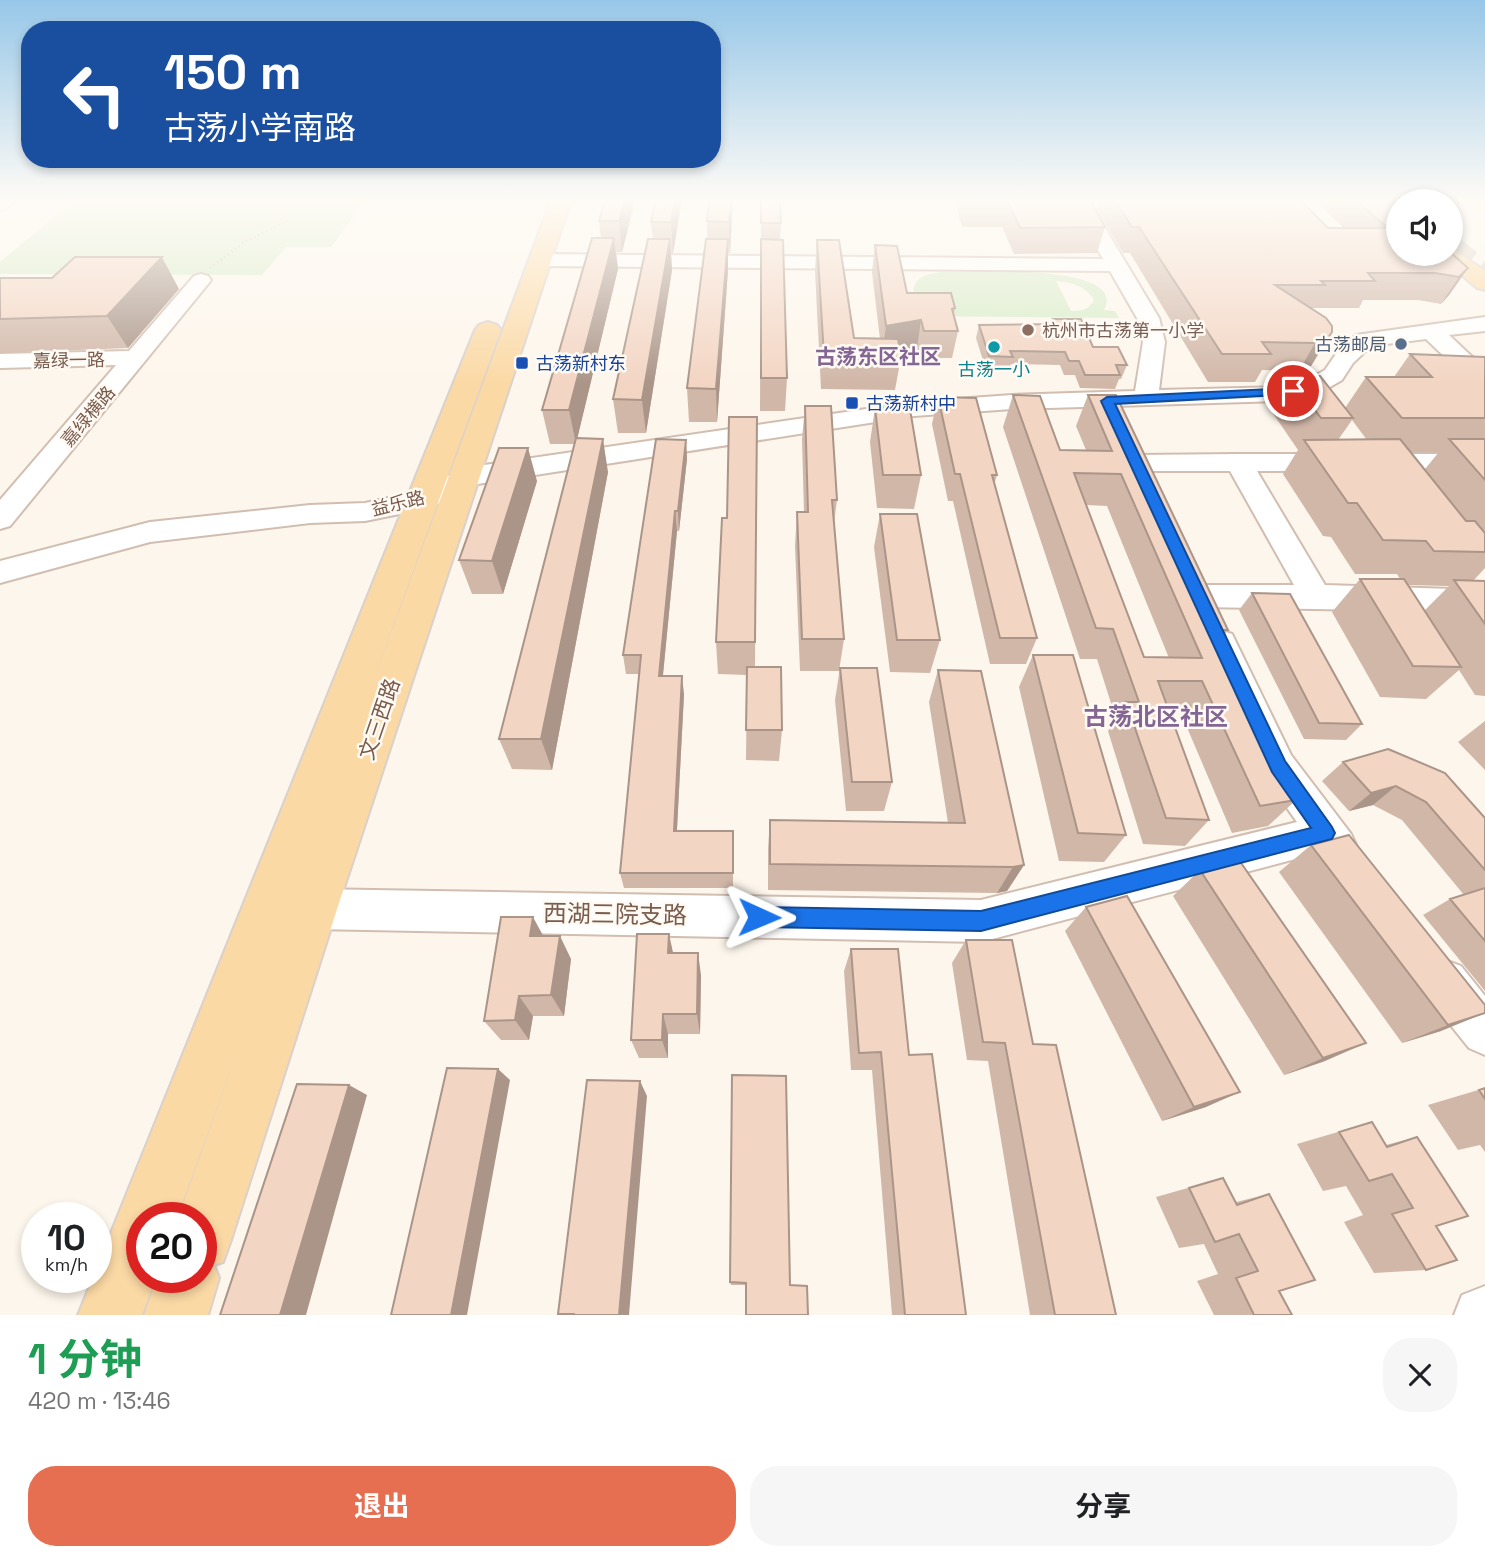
<!DOCTYPE html>
<html lang="zh">
<meta charset="utf-8">
<style>
body{margin:0;font-family:"Space Grotesk","Noto Sans SC",sans-serif;background:#f6f6f6;color:#202124;height:100vh;display:flex;flex-direction:column;font-size:26px;white-space:nowrap}
*{box-sizing:border-box;margin:0}
p{font-size:23px;color:#757577}
.icon{flex:none;width:38px;height:38px;fill:none;stroke:currentColor;stroke-width:2;stroke-linecap:round;stroke-linejoin:round}
.map{position:relative;height:1315px;overflow:hidden}
.drawer{display:flex;flex-direction:column;background:#fff;flex:1}
.drawer>*{flex:none}
.guide{position:absolute;left:21px;top:21px;width:700px;height:147px;border-radius:28px;box-shadow:0 4px 10px #0003;background:#1a4fa0;color:#fff;overflow:hidden}
.tools{position:absolute;left:1386px;top:189px;display:grid;gap:14px}
.tools a{display:grid;place-items:center;width:77px;height:77px;border-radius:50%;background:#fff;box-shadow:0 4px 10px #0003;font-size:35px}
.speed{position:absolute;left:21px;top:1202px;display:flex;gap:14px;font-size:35px;font-weight:700;text-align:center}
.speed>*{display:grid;place-content:center;width:91px;height:91px;border-radius:50%;background:#fff;box-shadow:0 4px 10px #0003;line-height:1}
.speed small{font-size:18px;font-weight:400}
.speed .limit{border:10px solid #d22;background:#fff;color:#111}
.pin{position:absolute;display:grid;place-items:center;width:60px;height:60px;color:#fff;margin:-30px;border:4px solid #fff;border-radius:50%;box-shadow:0 2px 7px #0007}
.me{position:absolute;width:77px;margin:-38px;rotate:91deg;stroke-linejoin:round;filter:drop-shadow(0 0 5px #0008)}
.turn{display:flex;align-items:center;gap:24px;height:147px;padding:0 28px;font-size:32px}
.turn .icon{width:91px;height:91px;stroke-width:2.5}
.turn b{display:block;font-size:49px;line-height:60px}
.round{display:grid;place-items:center;flex:none;width:74px;height:74px;border-radius:28px;background:#f6f6f6}
.overview{display:flex;align-items:center;justify-content:space-between;height:119px;padding:0 28px}
h1{font-size:42px;font-weight:700;line-height:52px;color:#1e9e55}
.cta{display:flex;gap:14px;margin-top:auto;padding:14px 28px}
.cta a{flex:1;height:80px;border-radius:28px;background:#e76f51;color:#fff;font-size:28px;font-weight:700;line-height:80px;text-align:center}
.cta a+a{background:#f6f6f6;color:#202124}
.map>svg:first-child{display:block}
.green{fill:#d8ecc9;fill-rule:evenodd}
.lines{fill:none;stroke-linecap:round;stroke-linejoin:round}
.highway-tunnel{stroke:#dcd0c4;stroke-width:24;stroke-dasharray:24 11;stroke-linecap:butt}
.minor-casing{stroke:#d1beb0;stroke-width:4}
.major-casing{stroke:#dad1cd;stroke-width:4}
.path{stroke:#d9b8a5;stroke-width:2.5;stroke-dasharray:1 3.5;stroke-linecap:butt}
.minor{fill:#fff;fill-rule:evenodd}
.major{fill:#fbd9a5;fill-rule:evenodd}
.wall{fill:#d1b7a8;fill-rule:evenodd}
.shaded-wall{fill:#aa9588}
.building{fill:#f3d5c3;stroke:#aa9588;stroke-width:2;fill-rule:evenodd}
.route{fill:#1a73e8;stroke:#114b97;stroke-width:2}
.education-dot{fill:#8d6e63;stroke:#fffaf3;stroke-width:2.5}
.service-dot{fill:#5c6f8a;stroke:#fffaf3;stroke-width:2.5}
.culture-dot{fill:#0f9aa8;stroke:#fffaf3;stroke-width:2.5}
.transit-dot{fill:#1a4fb4;stroke:#fffaf3;stroke-width:2.5}
.labels{text-anchor:middle;dominant-baseline:central;stroke-width:5;stroke-linejoin:round;paint-order:stroke}
.far-education-label{font-size:18px;fill:#785e54;stroke:#fffaf3;text-anchor:start}
.far-service-label{font-size:18px;fill:#4e5e75;stroke:#fffaf3;text-anchor:end}
.far-street-label{font-size:18px;fill:#7a5c4d;stroke:#fffaf3}
.far-transit-label{font-size:18px;fill:#164399;stroke:#fffaf3;text-anchor:start}
.far-culture-label{font-size:18px;fill:#0d838f;stroke:#fffaf3}
.far-quarter-label{font-size:21px;font-weight:bold;fill:#846695;stroke:#fffaf3}
.street-label{font-size:21px;fill:#7a5c4d;stroke:#fffaf3}
.quarter-label{font-size:24px;font-weight:bold;fill:#846695;stroke:#fffaf3}
.near-street-label{font-size:24px;fill:#7a5c4d;stroke:#fffaf3}
</style>
<div class="map">
<svg width="1485" height="1315" viewBox="0 0 1485 1315">
<rect width="100%" height="100%" fill="#fdf6ec"/>
<!-- green -->
<path class="green" d="M 75,200 L 366,200 L 331,247 L 286,247 L 262,275 L 0,274 L 0,262 Z
M 941,272 C 965,273 1130,261 1104,310 L 1115,311 L 1119,318 L 915,316 C 913,289 907,277 941,272 ZM 1056,281 C 1071,282 1086,286 1094,300 C 1089,310 1081,311 1071,311 Z"/>
<g class="lines">
<!-- highway-tunnel -->
<path class="highway-tunnel" d="M 1451,247 L 1485,274"/>
<defs>
<path id="minor" d="M 0,200 L 16,200 L 6,209 L 0,210 Z
M 1070,200 L 1088,200 L 1159,318 L 1165,342 L 1159,390 L 1277,387 L 1302,383 L 1325,370 L 1336,354 L 1356,335 L 1485,317 L 1485,331 L 1449,335 L 1485,369 L 1485,389 L 1476,387 L 1426,339 L 1371,346 L 1353,363 L 1342,380 L 1318,394 L 1277,401 L 1012,409 L 914,416 L 471,485 L 434,506 L 424,509 L 365,521 L 310,523 L 150,542 L 0,583 L 0,561 L 150,522 L 310,505 L 365,503 L 416,492 L 464,468 L 914,402 L 1012,395 L 1135,391 L 1143,342 L 1137,318 L 1110,271 L 540,266 L 533,264 L 530,260 L 533,256 L 540,254 L 1103,259 Z
M 201,274 L 208,276 L 211,280 L 208,284 L 10,526 L 0,529 L 0,500 L 116,365 L 0,368 L 0,354 L 129,351 L 194,276 Z
M 1238,454 L 1485,454 L 1485,470 L 1257,471 L 1325,585 L 1485,590 L 1485,612 L 1199,607 L 1188,604 L 1183,596 L 1188,588 L 1199,585 L 1294,585 L 1230,471 L 1136,471 L 1127,469 L 1123,463 L 1127,457 L 1136,455 Z
M 1220,630 L 1232,634 L 1291,755 L 1351,834 L 1357,847 L 1351,860 L 1337,865 L 1323,860 L 1318,853 L 981,942 L 313,929 L 298,923 L 292,909 L 298,895 L 313,889 L 981,900 L 1297,822 L 1265,777 L 1204,643 L 1208,634 Z
M 1445,960 L 1461,966 L 1485,996 L 1485,1055 L 1469,1048 L 1429,998 L 1423,982 L 1429,966 Z
M 1485,1286 L 1485,1315 L 1454,1315 L 1462,1295 Z"/>
<path id="major" d="M 551,200 L 571,200 L 337,909 L 231,1240 L 223,1262 L 214,1265 L 219,1278 L 208,1315 L 144,1315 L 157,1278 L 201,1278 L 201,1218 L 178,1218 L 244,1033 L 177,1218 L 142,1218 L 142,1278 L 156,1278 L 142,1315 L 78,1315 L 93,1278 L 96,1278 L 96,1270 L 117,1218 L 475,330 L 479,325 L 488,322 L 497,325 L 501,330 L 362,711 Z
M 1397,200 L 1419,200 L 1419,201 L 1398,202 Z
M 1451,248 L 1485,271 L 1485,290 L 1477,288 L 1437,254 L 1451,254 Z"/>
</defs>
<!-- minor casing -->
<use href="#minor" class="minor-casing"/>
<!-- major casing -->
<use href="#major" class="major-casing"/>
<!-- path -->
<path class="path" d="M 210,268 L 246,241 L 287,221"/>
<!-- minor -->
<use href="#minor" class="minor"/>
<!-- major -->
<use href="#major" class="major"/>
</g>
<!-- wall -->
<path class="wall" d="M 605,200 L 635,200 L 622,252 L 616,252 L 618,269 L 577,438 L 608,472 L 552,770 L 512,769 L 499,739 L 574,444 L 550,444 L 542,410 L 601,238 L 599,221 Z
M 656,200 L 682,200 L 673,253 L 671,253 L 672,270 L 646,433 L 618,433 L 613,399 L 653,239 L 651,222 Z
M 709,200 L 733,200 L 730,253 L 728,253 L 728,270 L 717,422 L 689,422 L 687,388 L 707,239 L 707,221 Z
M 761,200 L 781,223 L 780,240 L 787,378 L 785,411 L 760,411 Z
M 954,200 L 1090,200 L 1105,227 L 1097,253 L 1014,254 L 1002,227 L 962,227 Z
M 1100,200 L 1300,200 L 1328,228 L 1344,228 L 1314,200 L 1393,200 L 1398,254 L 1468,268 L 1449,295 L 1441,304 L 1418,300 L 1363,300 L 1359,308 L 1312,308 L 1311,309 L 1332,332 L 1311,366 L 1299,371 L 1262,370 L 1255,382 L 1208,382 L 1130,253 L 1123,253 L 1097,210 Z
M 817,240 L 854,338 L 880,339 L 872,272 L 875,245 L 907,293 L 955,308 L 954,315 L 958,331 L 952,358 L 919,358 L 917,348 L 900,351 L 901,357 L 895,390 L 821,389 L 815,271 Z
M 0,278 L 179,289 L 128,348 L 0,353 Z
M 1053,319 L 1093,347 L 1127,365 L 1121,379 L 1119,379 L 1115,389 L 1080,388 L 1075,375 L 1064,375 L 1060,365 L 1011,364 L 1009,370 L 986,370 L 976,338 L 979,325 L 1044,325 L 1051,324 Z
M 1410,354 L 1485,357 L 1485,568 L 1473,581 L 1485,581 L 1485,696 L 1475,695 L 1459,670 L 1426,699 L 1380,697 L 1332,612 L 1360,579 L 1400,579 L 1397,574 L 1355,574 L 1331,537 L 1323,536 L 1283,474 L 1298,450 L 1270,409 L 1289,376 L 1345,408 L 1366,377 L 1394,377 ZM 1352,420 L 1367,440 L 1338,440 ZM 1410,452 L 1439,452 L 1425,469 ZM 1407,585 L 1449,586 L 1424,611 Z
M 1013,395 L 1060,450 L 1086,450 L 1076,426 L 1088,395 L 1228,630 L 1222,638 L 1241,682 L 1239,685 L 1296,800 L 1268,826 L 1232,833 L 1180,711 L 1169,711 L 1209,820 L 1185,846 L 1143,844 L 1108,731 L 1116,719 L 1097,659 L 1080,659 L 1003,427 ZM 1086,505 L 1107,506 L 1169,658 L 1144,657 Z
M 938,397 L 997,475 L 994,485 L 1037,638 L 1026,664 L 990,664 L 953,501 L 948,501 L 932,424 Z
M 805,406 L 837,500 L 834,523 L 844,639 L 839,671 L 800,671 L 795,546 L 797,512 L 804,512 L 802,439 Z
M 875,408 L 921,475 L 914,509 L 877,508 L 870,442 Z
M 757,417 L 755,667 L 782,730 L 779,761 L 746,760 L 747,675 L 718,674 L 716,642 L 727,518 Z
M 686,440 L 687,459 L 679,531 L 677,531 L 663,676 L 684,694 L 677,831 L 733,831 L 733,888 L 624,888 L 620,873 L 639,674 L 626,674 L 623,655 Z
M 537,481 L 503,594 L 472,594 L 459,560 Z
M 880,514 L 940,640 L 930,673 L 890,672 L 874,547 Z
M 1252,593 L 1362,724 L 1346,740 L 1304,739 L 1239,610 Z
M 1033,655 L 1126,835 L 1104,862 L 1059,861 L 1019,687 Z
M 840,668 L 892,782 L 884,811 L 846,811 L 835,700 Z
M 938,670 L 1024,865 L 1007,891 L 997,893 L 768,890 L 768,848 L 770,820 L 948,823 L 929,702 Z
M 1485,721 L 1485,770 L 1458,742 Z
M 1343,762 L 1485,818 L 1485,991 L 1423,915 L 1450,899 L 1464,895 L 1402,820 L 1373,805 L 1349,811 L 1322,781 Z
M 1311,845 L 1485,1005 L 1441,1031 L 1402,1043 L 1279,872 Z
M 1200,870 L 1325,1061 L 1284,1075 L 1173,896 Z
M 1086,907 L 1206,1107 L 1162,1121 L 1065,931 Z
M 543,936 L 571,959 L 564,1016 L 533,1016 L 529,1040 L 501,1040 L 484,1021 Z
M 966,940 L 1033,1044 L 1116,1315 L 1030,1315 L 988,1061 L 967,1060 L 952,963 Z
M 851,949 L 909,1055 L 966,1315 L 892,1315 L 872,1070 L 851,1070 L 844,971 Z
M 673,953 L 701,975 L 700,1034 L 668,1034 L 668,1058 L 639,1058 L 631,1040 Z
M 1485,1088 L 1485,1152 L 1480,1145 L 1458,1150 L 1428,1105 Z
M 1372,1122 L 1386,1145 L 1417,1137 L 1436,1226 L 1426,1270 L 1374,1273 L 1344,1222 L 1363,1215 L 1346,1186 L 1323,1191 L 1297,1144 Z
M 1223,1178 L 1236,1202 L 1269,1194 L 1279,1291 L 1292,1315 L 1214,1315 L 1197,1281 L 1218,1274 L 1204,1244 L 1179,1248 L 1156,1197 Z
M 730,1282 L 790,1285 L 731,1285 Z"/>
<!-- shaded-wall -->
<path class="shaded-wall" d="M 625,200 L 635,200 L 622,252 L 619,221 Z
M 675,200 L 682,200 L 673,253 L 671,222 Z
M 731,200 L 733,200 L 730,253 L 729,222 Z
M 614,238 L 618,269 L 576,444 L 569,410 Z
M 670,239 L 672,270 L 646,433 L 642,400 Z
M 728,239 L 728,270 L 717,422 L 716,389 Z
M 162,257 L 179,289 L 128,348 L 107,316 Z
M 1468,268 L 1449,295 L 1441,304 L 1459,277 Z
M 921,320 L 917,348 L 882,354 L 886,326 Z
M 1332,332 L 1311,366 L 1299,371 L 1315,343 Z
M 603,439 L 608,472 L 552,770 L 541,739 Z
M 686,440 L 687,459 L 679,531 L 678,511 Z
M 528,448 L 537,481 L 503,594 L 492,561 Z
M 675,511 L 677,531 L 661,694 L 659,676 Z
M 682,676 L 684,694 L 676,847 L 674,831 Z
M 1396,786 L 1373,805 L 1349,811 L 1371,793 Z
M 1024,865 L 1007,891 L 997,893 L 1013,867 Z
M 533,917 L 546,941 L 530,936 Z
M 669,934 L 674,957 L 668,953 Z
M 560,936 L 571,959 L 564,1016 L 551,995 Z
M 698,953 L 701,975 L 700,1034 L 697,1014 Z
M 519,996 L 533,1016 L 529,1040 L 515,1020 Z
M 1485,1013 L 1441,1031 L 1402,1043 L 1448,1025 Z
M 663,1014 L 668,1034 L 668,1058 L 662,1040 Z
M 1366,1043 L 1325,1061 L 1284,1075 L 1323,1058 Z
M 498,1069 L 510,1080 L 467,1315 L 451,1315 Z
M 640,1081 L 647,1096 L 629,1315 L 619,1315 Z
M 349,1085 L 367,1095 L 306,1315 L 280,1315 Z
M 1240,1092 L 1206,1107 L 1162,1121 L 1194,1107 Z"/>
<!-- building -->
<path class="building" d="M 605,200 L 625,200 L 619,221 L 599,221 Z
M 656,200 L 675,200 L 671,222 L 651,222 Z
M 709,200 L 731,200 L 729,222 L 707,221 Z
M 761,200 L 780,200 L 781,223 L 761,223 Z
M 967,200 L 1090,200 L 1105,227 L 1020,228 L 1008,202 L 968,202 Z
M 1115,200 L 1300,200 L 1328,228 L 1388,228 L 1355,200 L 1393,200 L 1398,204 L 1398,254 L 1451,253 L 1468,268 L 1459,277 L 1435,273 L 1368,273 L 1375,281 L 1321,281 L 1325,285 L 1275,285 L 1326,318 L 1332,326 L 1332,332 L 1328,338 L 1315,343 L 1262,342 L 1271,354 L 1222,354 L 1139,227 L 1132,227 Z
M 592,238 L 614,238 L 569,410 L 542,410 Z
M 648,239 L 670,239 L 642,400 L 613,399 Z
M 706,239 L 728,239 L 716,389 L 687,388 Z
M 761,239 L 783,240 L 787,378 L 761,378 Z
M 817,240 L 839,240 L 854,338 L 898,339 L 901,357 L 824,356 Z
M 875,245 L 897,246 L 907,293 L 951,293 L 955,308 L 952,309 L 958,331 L 924,331 L 921,320 L 886,326 Z
M 75,257 L 162,257 L 107,316 L 0,319 L 0,278 L 52,278 Z
M 1053,319 L 1081,319 L 1093,347 L 1118,347 L 1127,365 L 1116,365 L 1120,375 L 1085,375 L 1079,361 L 1069,361 L 1065,352 L 1010,351 L 1013,357 L 989,356 L 979,325 L 1055,324 Z
M 1410,354 L 1485,357 L 1485,418 L 1402,418 L 1366,377 L 1432,377 Z
M 1289,376 L 1320,376 L 1353,418 L 1321,418 Z
M 1013,395 L 1040,396 L 1060,450 L 1112,451 L 1088,395 L 1116,395 L 1228,630 L 1218,630 L 1241,682 L 1238,682 L 1296,800 L 1260,806 L 1202,681 L 1158,681 L 1209,820 L 1166,818 L 1126,702 L 1139,702 L 1113,629 L 1096,628 ZM 1074,473 L 1121,474 L 1202,658 L 1144,657 Z
M 938,397 L 976,398 L 997,475 L 992,475 L 1037,638 L 1000,638 L 960,474 L 955,474 Z
M 805,406 L 831,406 L 837,500 L 832,500 L 844,639 L 802,639 L 797,512 L 808,512 Z
M 875,408 L 910,409 L 921,475 L 883,475 Z
M 729,417 L 757,417 L 755,642 L 716,642 L 722,518 L 727,518 Z
M 576,438 L 603,439 L 541,739 L 499,739 Z
M 656,439 L 686,440 L 678,511 L 675,511 L 659,676 L 682,676 L 674,831 L 733,831 L 733,873 L 620,873 L 641,655 L 623,655 Z
M 1400,439 L 1466,521 L 1475,521 L 1485,533 L 1485,552 L 1434,551 L 1426,541 L 1383,540 L 1357,503 L 1348,503 L 1304,440 Z
M 1449,439 L 1485,439 L 1485,480 Z
M 499,448 L 528,448 L 492,561 L 459,560 Z
M 880,514 L 917,514 L 940,640 L 897,640 Z
M 1360,579 L 1404,579 L 1461,667 L 1413,666 Z
M 1454,580 L 1485,581 L 1485,624 Z
M 1252,593 L 1290,594 L 1362,724 L 1319,723 Z
M 1033,655 L 1073,655 L 1126,835 L 1078,833 Z
M 747,667 L 781,667 L 782,730 L 746,730 Z
M 840,668 L 877,668 L 892,782 L 852,782 Z
M 938,670 L 981,671 L 1024,865 L 1013,867 L 770,864 L 770,820 L 965,823 Z
M 1388,749 L 1445,773 L 1485,818 L 1485,870 L 1426,802 L 1396,786 L 1371,793 L 1343,762 Z
M 1349,835 L 1485,1005 L 1485,1013 L 1448,1025 L 1311,845 Z
M 1239,860 L 1366,1043 L 1323,1058 L 1200,870 Z
M 1485,888 L 1485,941 L 1450,899 Z
M 1127,896 L 1240,1092 L 1194,1107 L 1086,907 Z
M 501,917 L 533,917 L 530,936 L 560,936 L 551,995 L 519,996 L 515,1020 L 484,1021 Z
M 637,934 L 669,934 L 668,953 L 698,953 L 697,1014 L 663,1014 L 662,1040 L 631,1040 Z
M 966,940 L 1012,940 L 1033,1044 L 1056,1045 L 1116,1315 L 1055,1315 L 1005,1043 L 983,1042 Z
M 851,949 L 898,949 L 909,1055 L 932,1054 L 966,1315 L 905,1315 L 881,1052 L 859,1053 Z
M 447,1068 L 498,1069 L 451,1315 L 391,1315 Z
M 732,1075 L 786,1076 L 790,1285 L 807,1286 L 808,1315 L 746,1315 L 746,1283 L 730,1282 Z
M 587,1080 L 640,1081 L 619,1315 L 574,1315 L 574,1314 L 558,1314 Z
M 297,1084 L 349,1085 L 280,1315 L 220,1315 Z
M 1485,1088 L 1485,1099 L 1479,1090 Z
M 1372,1122 L 1387,1147 L 1417,1137 L 1468,1216 L 1436,1226 L 1457,1260 L 1426,1270 L 1392,1214 L 1413,1208 L 1392,1174 L 1369,1181 L 1339,1132 Z
M 1223,1178 L 1237,1205 L 1269,1194 L 1315,1280 L 1279,1291 L 1292,1315 L 1254,1315 L 1236,1278 L 1258,1271 L 1239,1234 L 1215,1242 L 1189,1188 Z"/>
<!-- sky -->
<linearGradient id="sky" x2="0" y2="1"><stop stop-color="#97c7e8"/><stop offset="0.52" stop-color="#fefbf6"/><stop offset="1" stop-color="#fefbf6" stop-opacity="0"/></linearGradient>
<rect width="1485" height="384" fill="url(#sky)"/>
<!-- route -->
<path class="route" d="M 1293,388 L 1299,391 L 1297,394 L 1115,404 L 1285,761 L 1332,827 L 1335,833 L 1332,839 L 981,931 L 759,927 L 752,924 L 749,917 L 752,910 L 759,907 L 981,911 L 1311,828 L 1272,772 L 1101,401 L 1107,397 Z"/>
<!-- markers -->
<circle class="education-dot" cx="1028" cy="330" r="7"/>
<circle class="service-dot" cx="1401" cy="344" r="7"/>
<circle class="culture-dot" cx="994" cy="347" r="7"/>
<g class="transit-dot">
<rect x="515" y="356" width="14" height="14" rx="3.5"/>
<rect x="845" y="396" width="14" height="14" rx="3.5"/>
</g>
<g class="labels">
<!-- far-education labels -->
<g class="far-education-label">
<text x="1042" y="330">杭州市古荡第一小学</text>
</g>
<!-- far-service labels -->
<g class="far-service-label">
<text x="1387" y="344">古荡邮局</text>
</g>
<!-- far-street labels -->
<g class="far-street-label">
<text transform="translate(69 360) rotate(-1)">嘉绿一路</text>
<text transform="translate(88 416) rotate(-50)">嘉绿横路</text>
<text transform="translate(398 503) rotate(-14)">益乐路</text>
</g>
<!-- far-transit labels -->
<g class="far-transit-label">
<text x="536" y="363">古荡新村东</text>
<text x="866" y="403">古荡新村中</text>
</g>
<!-- far-culture labels -->
<g class="far-culture-label">
<text x="994" y="369">古荡一小</text>
</g>
<!-- far-quarter labels -->
<g class="far-quarter-label">
<text x="878" y="356">古荡东区社区</text>
</g>
<!-- street labels -->
<g class="street-label">
<text transform="translate(379 719) rotate(-71)">文三西路</text>
</g>
<!-- quarter labels -->
<g class="quarter-label">
<text x="1156" y="716">古荡北区社区</text>
</g>
<!-- near-street labels -->
<g class="near-street-label">
<text transform="translate(615 914) rotate(1)">西湖三院支路</text>
</g>
</g>
</svg>
<div class="tools">
<a><svg class="icon" aria-label="sound" viewBox="0 0 24 24"><path d="M4 9h4l5-4v14l-5-4H4zM17 9q2 3 0 6"/></svg></a>
</div>
<div class="speed"><div>10<small>km/h</small></div><div class="limit">20</div></div>
<div class="pin" style="left:1293px;top:391px;background:#d93025"><svg class="icon" aria-label="arrive" viewBox="0 0 24 24"><path d="M6 21V4h12l-3 4 3 4H6"/></svg></div>
<svg class="me" style="left:759px;top:917px" viewBox="-20 -20 40 40"><path d="M0-17L14 15 0 8-14 15z" fill="#1a73e8" stroke="#fff" stroke-width="4"/></svg>
<div class="guide">
<div class="turn"><svg class="icon" aria-label="left" viewBox="0 0 24 24"><path d="M17 20v-9H6M10 6l-5 5 5 5"/></svg><div><b>150 m</b>古荡小学南路</div></div>
</div>
</div>
<section class="drawer">
<div class="overview"><div><h1>1 分钟</h1><p>420 m · 13:46</p></div><a class="round"><svg class="icon" aria-label="close" viewBox="0 0 24 24"><path d="M6 6l12 12M18 6L6 18"/></svg></a></div>
<div class="cta"><a>退出</a><a>分享</a></div>
</section>
